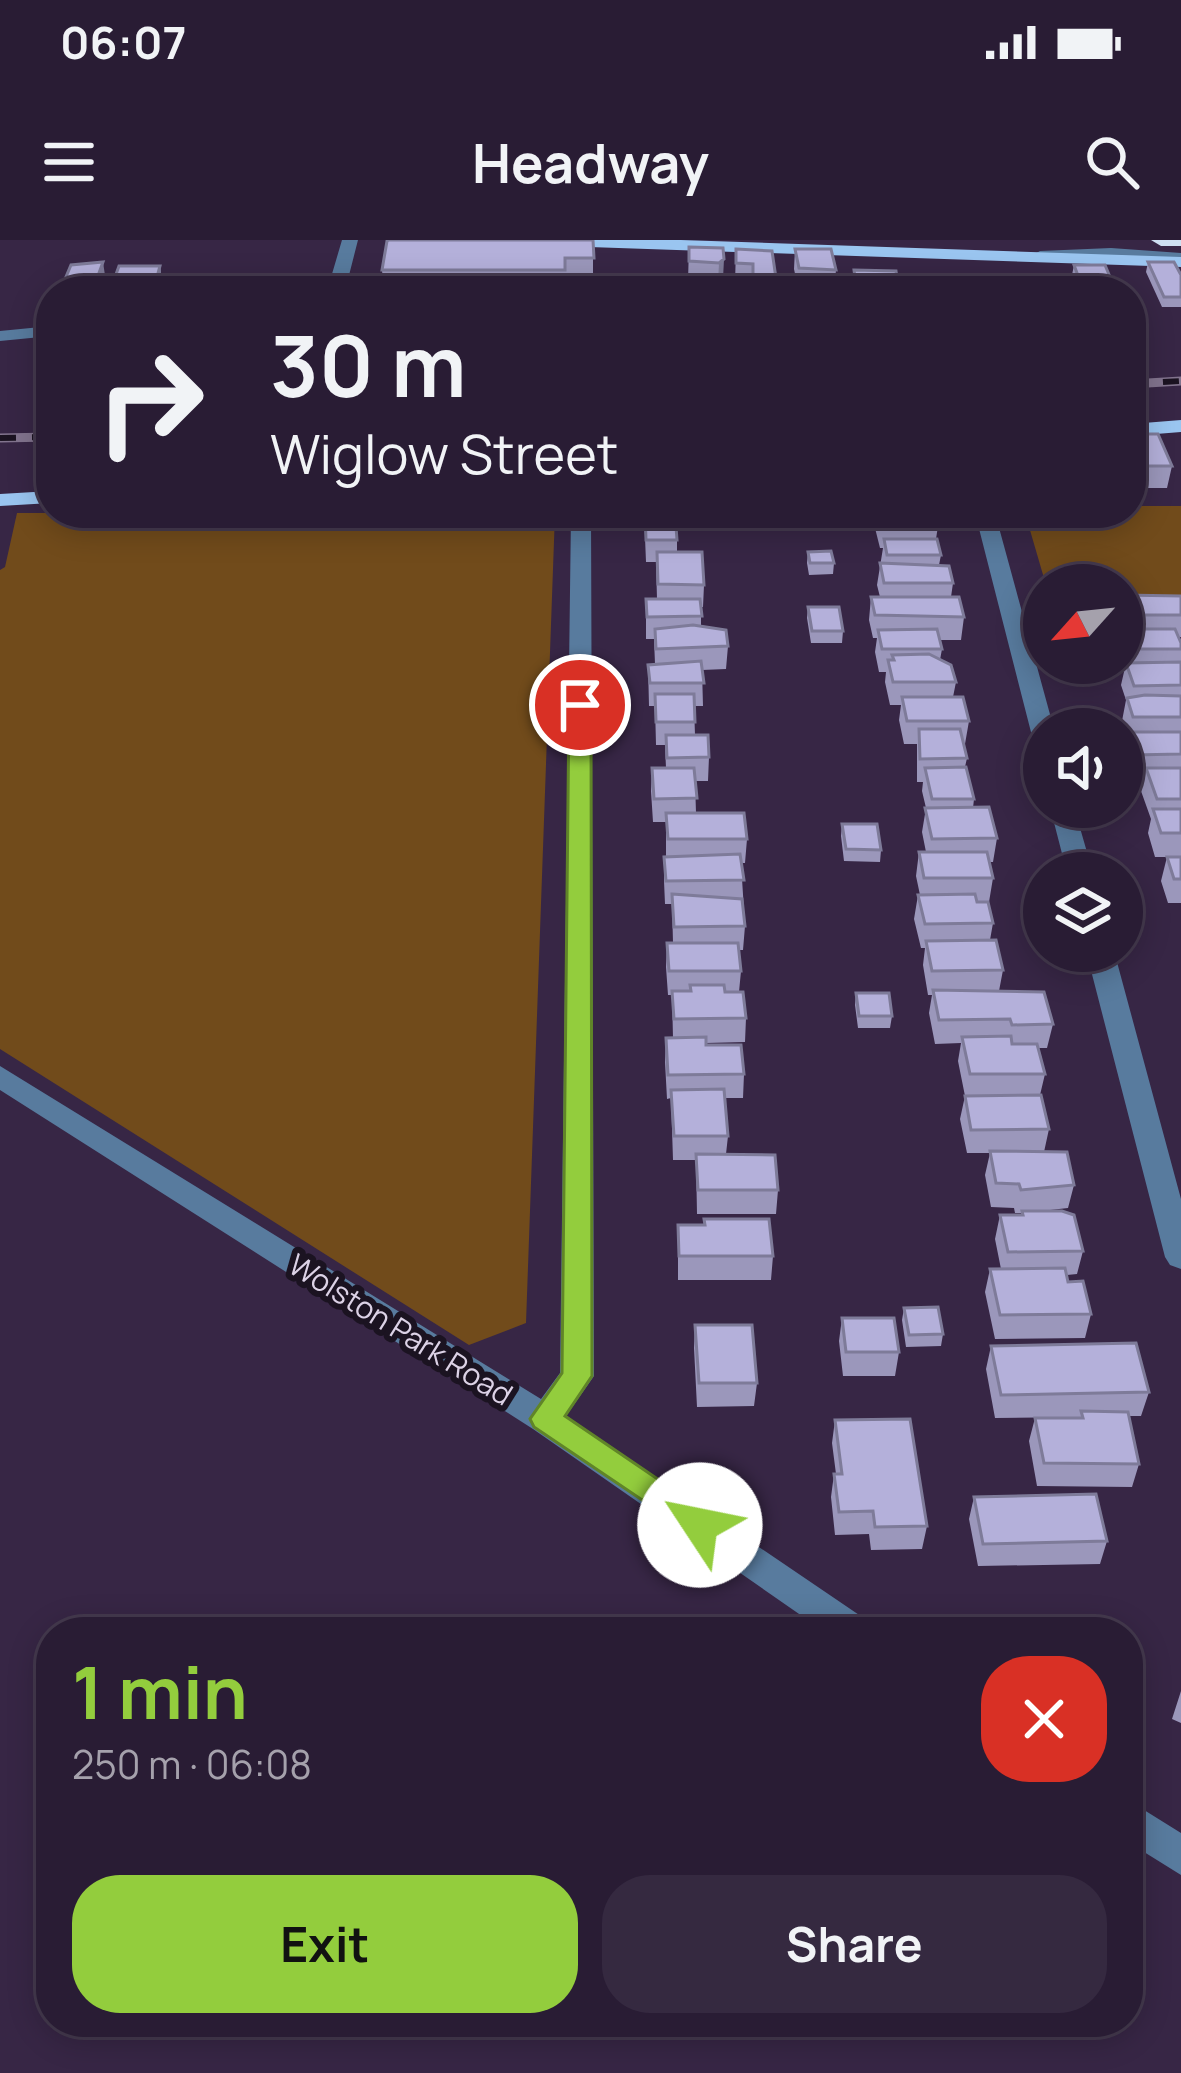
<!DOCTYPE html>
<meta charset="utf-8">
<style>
body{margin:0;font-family:Manrope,sans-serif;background:#352940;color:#f1f3f6;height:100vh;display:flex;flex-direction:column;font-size:45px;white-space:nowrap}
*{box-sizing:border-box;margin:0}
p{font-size:39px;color:#a5a1ac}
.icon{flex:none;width:66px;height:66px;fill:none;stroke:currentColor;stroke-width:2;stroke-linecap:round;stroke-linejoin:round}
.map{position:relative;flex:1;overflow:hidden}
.side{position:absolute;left:36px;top:1377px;width:1107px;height:420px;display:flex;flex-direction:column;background:#291c34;border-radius:48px;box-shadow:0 6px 30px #0003,0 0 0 3px #453a4f}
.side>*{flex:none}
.guide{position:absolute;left:36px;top:36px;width:1110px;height:252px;border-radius:48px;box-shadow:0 6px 30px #0003,0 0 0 3px #453a4f;background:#291c34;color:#f1f3f6;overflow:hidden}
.needle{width:78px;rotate:243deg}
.buttons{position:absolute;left:1023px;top:324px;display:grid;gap:24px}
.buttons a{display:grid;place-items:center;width:120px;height:120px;border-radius:50%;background:#291c34;box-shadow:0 6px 30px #0003,0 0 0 3px #453a4f;font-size:60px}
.pin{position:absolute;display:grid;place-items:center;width:102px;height:102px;color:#fff;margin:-51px;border:6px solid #fff;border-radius:50%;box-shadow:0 3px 12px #0007}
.me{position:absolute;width:132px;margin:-66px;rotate:304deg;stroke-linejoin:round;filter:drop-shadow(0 0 9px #0008)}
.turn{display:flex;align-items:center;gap:42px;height:252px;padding:0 36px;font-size:54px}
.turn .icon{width:156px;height:156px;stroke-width:2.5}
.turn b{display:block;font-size:84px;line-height:102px}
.round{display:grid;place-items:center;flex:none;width:126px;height:126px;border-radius:48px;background:#352940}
.overview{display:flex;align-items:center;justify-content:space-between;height:204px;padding:0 36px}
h1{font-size:72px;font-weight:700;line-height:90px;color:#93cd3d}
.button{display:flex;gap:24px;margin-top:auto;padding:24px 36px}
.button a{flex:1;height:138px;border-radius:48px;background:#93cd3d;color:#111;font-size:48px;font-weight:700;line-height:138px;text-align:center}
.button a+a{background:#352940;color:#f1f3f6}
.status{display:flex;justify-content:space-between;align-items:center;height:84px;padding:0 60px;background:#291c34;direction:ltr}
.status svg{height:33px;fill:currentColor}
header{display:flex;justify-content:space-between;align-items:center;height:156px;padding:0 36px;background:#291c34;font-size:54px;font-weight:700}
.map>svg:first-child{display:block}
.green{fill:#714b1b}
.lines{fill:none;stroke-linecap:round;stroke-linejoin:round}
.minor{fill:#587b9e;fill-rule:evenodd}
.major{fill:#9ac5f0;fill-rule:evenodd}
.highway{fill:#cedff1;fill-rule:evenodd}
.rail-casing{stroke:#82748e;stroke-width:9}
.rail{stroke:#1b1321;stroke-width:6;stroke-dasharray:16;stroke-linecap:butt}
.wall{fill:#9b97bb}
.shaded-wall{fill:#7e7b99}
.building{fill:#b4b0da;stroke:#7e7b99;stroke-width:3}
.route{fill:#93cd3d;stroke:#608528;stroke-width:3}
.labels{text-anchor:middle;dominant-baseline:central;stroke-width:12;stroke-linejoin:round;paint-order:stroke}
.street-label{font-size:30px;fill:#dcd2e6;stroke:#1b1321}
</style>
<div class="status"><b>06:07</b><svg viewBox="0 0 49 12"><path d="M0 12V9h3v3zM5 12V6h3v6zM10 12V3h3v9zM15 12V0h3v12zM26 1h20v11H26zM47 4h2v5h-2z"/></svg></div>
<header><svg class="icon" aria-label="menu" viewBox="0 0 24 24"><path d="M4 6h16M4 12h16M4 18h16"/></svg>Headway<svg class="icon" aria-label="search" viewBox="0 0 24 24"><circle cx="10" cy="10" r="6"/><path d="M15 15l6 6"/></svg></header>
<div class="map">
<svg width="1181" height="1833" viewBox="0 0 1181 1833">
<rect width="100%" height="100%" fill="#372645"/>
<!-- green -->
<path class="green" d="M 1131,266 L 1181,266 L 1181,372 L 1122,371 L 1122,345 L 1046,345 L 1025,273 L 1131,273 Z
M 17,273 L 555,273 L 526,1083 L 469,1105 L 0,809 L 0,330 L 5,327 Z"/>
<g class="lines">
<!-- minor -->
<path class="minor" d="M 342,0 L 358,0 L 345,51 L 327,51 Z
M 1111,8 L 1181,13 L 1181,23 L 1111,18 L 1040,21 L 1031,16 L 1040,11 Z
M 51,86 L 51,96 L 0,101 L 0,91 Z
M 571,273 L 591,273 L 594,1136 L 566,1176 L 868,1381 L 873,1392 L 825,1392 L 533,1189 L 0,850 L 0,826 L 541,1159 L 560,1133 Z
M 975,273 L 995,273 L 1054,489 L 1044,489 L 1044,503 L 1032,496 Z
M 1050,567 L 1074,567 L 1093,633 L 1067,633 Z
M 1086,711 L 1114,711 L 1181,959 L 1181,1029 L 1170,1025 L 1165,1017 Z
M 1128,1560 L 1181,1593 L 1181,1635 L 1128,1602 Z"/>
<!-- major -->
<path class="major" d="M 523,0 L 681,0 L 1181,17 L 1181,27 L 531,5 Z
M 1181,180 L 1181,192 L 1131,196 L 1131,184 Z
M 51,251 L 51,263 L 0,266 L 0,254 Z"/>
<!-- highway -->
<path class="highway" d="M 1151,0 L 1181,0 L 1181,6 L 1161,6 Z"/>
<defs>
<path id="rail" d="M 1131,144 L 1181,141
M 0,198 L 51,197"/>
</defs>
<!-- rail casing -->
<use href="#rail" class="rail-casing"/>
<!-- rail -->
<use href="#rail" class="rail"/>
</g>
<!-- wall -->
<path class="wall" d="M 593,0 L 593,51 L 384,51 L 382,30 Z
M 689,7 L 723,8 L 723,39 L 718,44 L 688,41 Z
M 736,9 L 776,38 L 775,51 L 752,51 L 752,44 L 735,43 Z
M 795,9 L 836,30 L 834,50 L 798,48 L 794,29 Z
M 1148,22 L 1181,35 L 1181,67 L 1162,67 L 1146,32 Z
M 1074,25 L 1115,49 L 1115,51 L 1072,51 L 1070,45 Z
M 160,26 L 163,46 L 162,51 L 118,51 L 115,37 Z
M 854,30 L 898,45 L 985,51 L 852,50 Z
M 106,42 L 103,51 L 64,51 L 63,44 Z
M 1131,194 L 1172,226 L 1167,248 L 1131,248 Z
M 644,273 L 677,300 L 677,312 L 704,345 L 703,367 L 701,367 L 701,387 L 728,406 L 726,429 L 702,430 L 703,466 L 694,466 L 695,495 L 709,517 L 708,541 L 695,541 L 696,573 L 747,599 L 745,623 L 741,623 L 745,686 L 743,710 L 739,710 L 741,731 L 739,752 L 746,778 L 745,802 L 706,803 L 706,805 L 744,834 L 743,858 L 725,858 L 728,896 L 726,914 L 778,950 L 776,974 L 697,974 L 696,920 L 673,920 L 671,858 L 667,859 L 665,822 L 666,798 L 673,798 L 672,755 L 668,755 L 666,727 L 667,703 L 673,703 L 672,664 L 665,664 L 664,641 L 664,617 L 666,617 L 666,582 L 653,582 L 651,551 L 652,528 L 666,528 L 665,505 L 656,505 L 655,466 L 649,466 L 648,425 L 655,424 L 654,399 L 646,399 L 646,359 L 657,359 L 656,322 L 646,322 Z
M 720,273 L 759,273 L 758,280 L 721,280 Z
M 862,273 L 940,273 L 936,299 L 941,315 L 939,325 L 953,343 L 951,357 L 964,377 L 961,400 L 939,400 L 942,409 L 940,420 L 956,442 L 953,457 L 969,481 L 965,504 L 963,504 L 967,518 L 965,527 L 974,559 L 973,568 L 997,598 L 993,622 L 989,622 L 993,638 L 989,662 L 977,662 L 993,683 L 990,700 L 1003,730 L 999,751 L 1053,784 L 1047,808 L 1039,808 L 1045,834 L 1040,855 L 1049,889 L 1044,912 L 1074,945 L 1068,968 L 1041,971 L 1083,1011 L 1077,1034 L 1067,1035 L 1068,1042 L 1091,1074 L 1085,1098 L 995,1099 L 985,1052 L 990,1029 L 1001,1029 L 995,999 L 1000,975 L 1021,975 L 1022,973 L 1015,973 L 1014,968 L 991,967 L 985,935 L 990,913 L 967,913 L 960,879 L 965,856 L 958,821 L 961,803 L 935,804 L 929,773 L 932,755 L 928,755 L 923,725 L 925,708 L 921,708 L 914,679 L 918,655 L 920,655 L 916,636 L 919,612 L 926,612 L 922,592 L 926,568 L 922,551 L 923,542 L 917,542 L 917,504 L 904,504 L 899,480 L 901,465 L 890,465 L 885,442 L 886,432 L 879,432 L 875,412 L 877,398 L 873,398 L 869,380 L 871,357 L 880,357 L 877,345 L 883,308 L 880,308 L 874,284 L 875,278 L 862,278 Z
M 808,312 L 834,323 L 833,334 L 809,335 L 807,323 Z
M 1122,355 L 1181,356 L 1181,397 L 1179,397 L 1181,403 L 1181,617 L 1155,617 L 1148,593 L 1151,579 L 1141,551 L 1144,538 L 1127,538 L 1122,521 L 1122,507 L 1125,492 L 1122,481 L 1126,460 L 1121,445 L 1124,432 L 1118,432 L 1114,423 L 1122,423 Z
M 808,367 L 843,391 L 842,403 L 811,403 L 807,378 Z
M 842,584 L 881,610 L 880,622 L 844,621 L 841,596 Z
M 1167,617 L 1181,617 L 1181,663 L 1168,663 L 1161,641 Z
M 856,753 L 892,776 L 890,788 L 858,788 L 855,765 Z
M 678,985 L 773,1016 L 771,1040 L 678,1040 Z
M 904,1068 L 943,1094 L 941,1106 L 906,1107 L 902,1080 Z
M 842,1078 L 899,1112 L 895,1136 L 843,1136 L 839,1101 Z
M 695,1085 L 757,1143 L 754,1166 L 697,1167 L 694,1108 Z
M 991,1106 L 1149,1152 L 1141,1176 L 1129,1176 L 1139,1224 L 1132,1247 L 1037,1246 L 1029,1201 L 1035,1178 L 1079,1178 L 1080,1177 L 995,1178 L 986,1129 Z
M 835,1180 L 927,1286 L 922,1309 L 871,1310 L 869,1294 L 835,1295 L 831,1257 L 834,1234 L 836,1234 L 832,1203 Z
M 974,1257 L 1107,1301 L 1100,1324 L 978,1326 L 969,1279 Z
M 1181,1451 L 1181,1483 L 1172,1479 Z"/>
<!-- shaded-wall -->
<path class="shaded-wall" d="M 724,19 L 723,39 L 718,44 L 719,23 Z
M 103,22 L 106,42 L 103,51 L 96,51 L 95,44 Z
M 160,26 L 163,46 L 162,51 L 159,51 L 157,37 Z"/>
<!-- building -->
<path class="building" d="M 389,0 L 593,0 L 594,18 L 565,18 L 565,30 L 382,30 L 387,1 Z
M 689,7 L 723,8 L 724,19 L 719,23 L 689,21 Z
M 736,9 L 772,11 L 776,38 L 753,37 L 753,24 L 736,23 Z
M 795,9 L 831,9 L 836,30 L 799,28 Z
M 103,22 L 95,44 L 63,44 L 71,25 Z
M 1148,22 L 1174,22 L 1181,35 L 1181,57 L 1164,57 Z
M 1074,25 L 1105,25 L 1115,49 L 1083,49 Z
M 119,26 L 160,26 L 157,37 L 115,37 Z
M 854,30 L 896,31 L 898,45 L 984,47 L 985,51 L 865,51 L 864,44 L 856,44 Z
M 1131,194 L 1158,194 L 1172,226 L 1131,226 Z
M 645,273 L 675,273 L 677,300 L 646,300 Z
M 879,273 L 935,273 L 938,285 L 882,286 Z
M 884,299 L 937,299 L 941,315 L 887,315 Z
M 831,311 L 834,323 L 810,323 L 808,312 Z
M 657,312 L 702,312 L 704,345 L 658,344 Z
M 880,323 L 949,326 L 953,343 L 884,343 Z
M 1122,355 L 1181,356 L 1181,375 L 1122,375 Z
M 871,357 L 959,357 L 964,377 L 875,375 Z
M 646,359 L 700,359 L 702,376 L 647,377 Z
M 808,367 L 839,367 L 843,391 L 812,391 Z
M 693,385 L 726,390 L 728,406 L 656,409 L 655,389 Z
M 937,389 L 942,409 L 882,409 L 878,390 Z
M 1122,389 L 1175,389 L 1181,403 L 1181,409 L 1123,409 Z
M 929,414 L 951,425 L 956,442 L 893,442 L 888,420 L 894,420 L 892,415 Z
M 701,421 L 704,443 L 650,443 L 648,425 Z
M 1181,422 L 1181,445 L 1134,446 L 1126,423 Z
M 655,454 L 694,454 L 695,482 L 656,482 Z
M 1145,455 L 1181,456 L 1181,477 L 1133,477 L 1127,458 Z
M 902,457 L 963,457 L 969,481 L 907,481 Z
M 919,489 L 960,489 L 967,518 L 920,519 Z
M 1125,492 L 1181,492 L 1181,514 L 1133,515 Z
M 666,495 L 708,495 L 709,517 L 667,518 Z
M 966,527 L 974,559 L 932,559 L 925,528 Z
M 652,528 L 694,528 L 697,558 L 654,559 Z
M 1146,528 L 1181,528 L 1181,559 L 1157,559 Z
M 989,567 L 997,598 L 932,599 L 925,568 Z
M 1153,569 L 1181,569 L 1181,593 L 1161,593 Z
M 666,573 L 744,573 L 747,599 L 668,599 Z
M 842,584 L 877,584 L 881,610 L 846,609 Z
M 919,612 L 987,612 L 993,638 L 924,638 Z
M 740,614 L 744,640 L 666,641 L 664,617 Z
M 1167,617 L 1181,617 L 1181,639 L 1174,639 Z
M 672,654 L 742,659 L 745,686 L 674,687 Z
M 975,654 L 977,662 L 988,662 L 993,683 L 925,684 L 918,655 Z
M 996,700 L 1003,730 L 932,731 L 926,701 Z
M 667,703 L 738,703 L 741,731 L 669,731 Z
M 690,745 L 724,745 L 725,752 L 743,752 L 746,778 L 674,779 L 672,751 L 691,751 Z
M 933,750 L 1044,752 L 1053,784 L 1012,785 L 1010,779 L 939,780 Z
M 856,753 L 889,753 L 892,776 L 859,776 Z
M 1011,796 L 1012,804 L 1037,804 L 1045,834 L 970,834 L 962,797 Z
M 706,797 L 706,805 L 741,805 L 744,834 L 668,835 L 666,798 Z
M 724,849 L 728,896 L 674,896 L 671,850 Z
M 1041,855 L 1049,889 L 971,890 L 965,856 Z
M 990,911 L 1067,912 L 1074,945 L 1021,950 L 1019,944 L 996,943 Z
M 696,914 L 775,915 L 778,950 L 698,950 Z
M 1022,971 L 1062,971 L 1074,975 L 1083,1011 L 1008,1012 L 1000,975 L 1023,975 Z
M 704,979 L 769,979 L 773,1016 L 679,1016 L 678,985 L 705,985 Z
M 1065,1028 L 1068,1042 L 1083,1041 L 1091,1074 L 1000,1075 L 990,1029 Z
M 938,1067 L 943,1094 L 909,1095 L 904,1068 Z
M 842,1078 L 894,1078 L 899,1112 L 846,1112 Z
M 695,1085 L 752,1085 L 757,1143 L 699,1143 Z
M 1136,1103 L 1149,1152 L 1001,1155 L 991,1106 Z
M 1081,1171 L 1128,1172 L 1139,1224 L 1044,1223 L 1035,1178 L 1083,1178 Z
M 910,1179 L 927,1286 L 875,1287 L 873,1271 L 839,1272 L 834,1234 L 842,1234 L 835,1180 Z
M 1096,1254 L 1107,1301 L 983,1304 L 974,1257 Z"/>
<!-- route -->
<path class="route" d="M 580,458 L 591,465 L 592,1136 L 565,1176 L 712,1276 L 716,1285 L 712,1295 L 700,1299 L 534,1187 L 530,1179 L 562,1133 L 569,465 Z"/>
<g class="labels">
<!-- street labels -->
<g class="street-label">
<text transform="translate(401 1089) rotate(32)">Wolston Park Road</text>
</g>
</g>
</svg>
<div class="buttons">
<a><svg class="needle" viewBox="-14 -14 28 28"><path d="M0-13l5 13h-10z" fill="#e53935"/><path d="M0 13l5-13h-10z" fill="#a5a1ac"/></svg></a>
<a><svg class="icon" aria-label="sound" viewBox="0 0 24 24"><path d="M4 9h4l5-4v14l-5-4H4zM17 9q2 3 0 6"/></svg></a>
<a><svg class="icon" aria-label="layers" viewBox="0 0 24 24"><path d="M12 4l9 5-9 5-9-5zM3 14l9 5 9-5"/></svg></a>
</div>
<div class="pin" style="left:580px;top:465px;background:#d93025"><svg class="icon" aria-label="arrive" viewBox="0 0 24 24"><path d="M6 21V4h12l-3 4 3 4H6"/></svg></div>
<svg class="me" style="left:700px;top:1285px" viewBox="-20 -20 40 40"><circle r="19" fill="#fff"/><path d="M0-13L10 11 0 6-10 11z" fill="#93cd3d"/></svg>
<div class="guide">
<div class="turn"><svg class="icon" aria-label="right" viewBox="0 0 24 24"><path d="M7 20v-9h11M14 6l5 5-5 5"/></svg><div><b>30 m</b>Wiglow Street</div></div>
</div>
<section class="side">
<div class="overview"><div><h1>1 min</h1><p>250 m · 06:08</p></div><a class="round" style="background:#d93025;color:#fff"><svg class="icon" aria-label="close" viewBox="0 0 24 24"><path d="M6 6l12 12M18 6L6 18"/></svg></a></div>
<div class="button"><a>Exit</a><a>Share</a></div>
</section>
</div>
